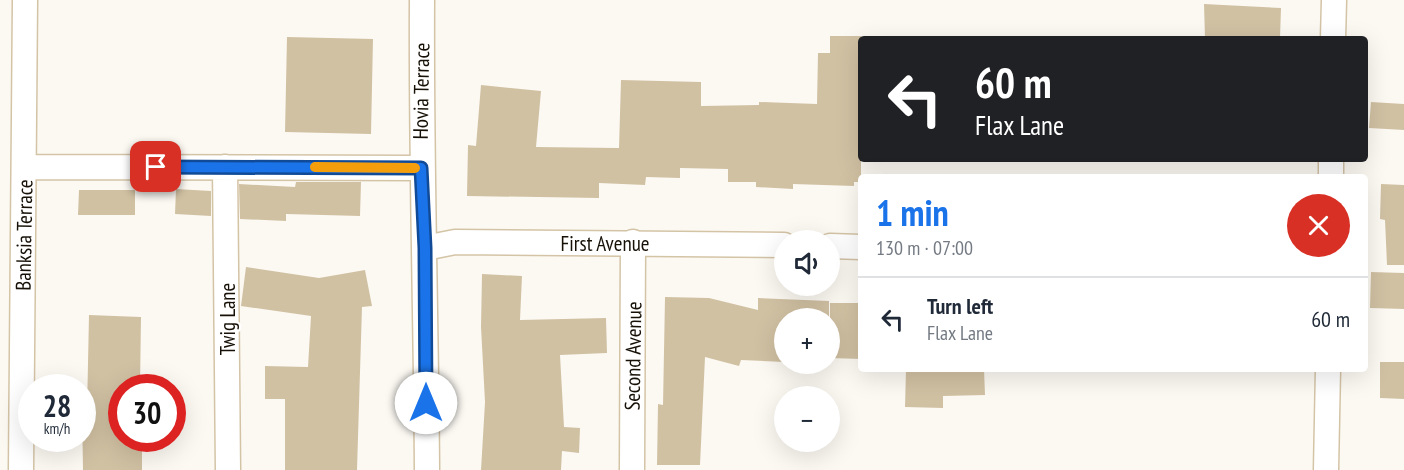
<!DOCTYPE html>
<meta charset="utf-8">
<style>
body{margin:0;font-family:"PT Sans Narrow",sans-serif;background:#f6f6f7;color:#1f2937;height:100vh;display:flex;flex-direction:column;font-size:22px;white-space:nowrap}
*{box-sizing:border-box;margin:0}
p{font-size:20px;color:#747a83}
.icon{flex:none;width:33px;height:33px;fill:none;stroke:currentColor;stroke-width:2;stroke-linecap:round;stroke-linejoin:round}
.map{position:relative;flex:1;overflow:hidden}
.details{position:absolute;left:858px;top:174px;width:510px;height:198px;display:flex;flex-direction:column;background:#fff;border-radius:6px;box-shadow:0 6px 24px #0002}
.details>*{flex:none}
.top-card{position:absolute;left:858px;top:36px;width:510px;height:126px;border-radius:6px;box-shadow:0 6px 24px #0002;background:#202124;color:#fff;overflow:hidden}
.buttons{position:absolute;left:774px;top:230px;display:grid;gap:12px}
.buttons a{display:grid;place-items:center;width:66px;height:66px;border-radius:50%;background:#fff;box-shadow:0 6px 24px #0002;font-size:30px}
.speed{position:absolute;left:18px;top:374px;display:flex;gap:12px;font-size:30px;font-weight:700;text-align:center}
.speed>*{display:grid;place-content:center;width:78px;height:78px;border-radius:50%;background:#fff;box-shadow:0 6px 24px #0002;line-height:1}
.speed small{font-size:15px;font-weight:400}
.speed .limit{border:9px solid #d22;background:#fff;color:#111}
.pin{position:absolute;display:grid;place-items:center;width:51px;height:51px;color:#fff;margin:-26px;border-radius:12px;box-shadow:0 3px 9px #0006}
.me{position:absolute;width:66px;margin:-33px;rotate:0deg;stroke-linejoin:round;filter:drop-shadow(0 0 4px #0008)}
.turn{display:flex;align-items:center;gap:21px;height:126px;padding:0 18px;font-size:27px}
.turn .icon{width:78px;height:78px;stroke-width:2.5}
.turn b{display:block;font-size:42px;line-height:51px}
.round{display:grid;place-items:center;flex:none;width:63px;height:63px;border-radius:32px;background:#f6f6f7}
.head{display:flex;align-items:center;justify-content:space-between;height:102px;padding:0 18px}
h1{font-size:36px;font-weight:700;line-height:45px;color:#1a73e8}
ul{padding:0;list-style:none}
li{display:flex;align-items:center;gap:18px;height:84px;padding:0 18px;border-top:2px solid #e0e1e3}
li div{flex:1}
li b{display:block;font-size:22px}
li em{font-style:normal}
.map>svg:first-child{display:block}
.building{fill:#d1c1a3}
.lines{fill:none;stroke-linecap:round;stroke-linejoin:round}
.minor-casing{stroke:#d4c4a6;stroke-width:27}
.minor{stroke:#fff;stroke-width:24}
.route-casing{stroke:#114b97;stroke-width:15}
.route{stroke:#1a73e8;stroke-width:10}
.slow{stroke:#f59e0b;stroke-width:10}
.labels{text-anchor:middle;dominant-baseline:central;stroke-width:4.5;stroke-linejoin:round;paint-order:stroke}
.street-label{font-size:21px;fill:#161006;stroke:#fff}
</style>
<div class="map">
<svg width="1404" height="470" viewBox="0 0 1404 470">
<rect width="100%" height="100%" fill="#fcf9f3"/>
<!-- building -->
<path class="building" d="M 1204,4 L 1281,8 L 1280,39 L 1205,39 Z
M 830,36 L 861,36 L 861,182 L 854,182 L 854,186 L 793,184 L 793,189 L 756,187 L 756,182 L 728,182 L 728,169 L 680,168 L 680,178 L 646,177 L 645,185 L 599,183 L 599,198 L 467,196 L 468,145 L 476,146 L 481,85 L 541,91 L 536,147 L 619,148 L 621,80 L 701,82 L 701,106 L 759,105 L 759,102 L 817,104 L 818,53 L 830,53 Z
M 287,37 L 373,39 L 371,134 L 285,132 Z
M 1371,102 L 1404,104 L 1404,130 L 1369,128 Z
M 296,182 L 361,182 L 360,216 L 286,214 L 286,221 L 240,219 L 239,184 L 295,187 Z
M 1381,184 L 1404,185 L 1404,265 L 1387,265 L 1385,220 L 1380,219 Z
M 176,189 L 211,191 L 211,216 L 175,214 Z
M 79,190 L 135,190 L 135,215 L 78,215 Z
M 246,267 L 319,278 L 365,270 L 372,306 L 362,307 L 357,470 L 285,470 L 285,399 L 265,399 L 265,366 L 308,367 L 311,316 L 241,306 Z
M 1371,272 L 1404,273 L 1404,309 L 1370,308 Z
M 482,274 L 522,276 L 520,320 L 606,318 L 607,353 L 560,355 L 564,427 L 580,428 L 579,453 L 562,451 L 561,470 L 481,470 L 485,402 L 481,327 Z
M 665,297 L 709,298 L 758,310 L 758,298 L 829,301 L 829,318 L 784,318 L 784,362 L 741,360 L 739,366 L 705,357 L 700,465 L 657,465 L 658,404 L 663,405 Z
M 830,303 L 861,303 L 861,359 L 830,358 Z
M 89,315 L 141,317 L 140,387 L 122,387 L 122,438 L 142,438 L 142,470 L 83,470 L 82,410 L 87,410 Z
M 1380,362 L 1404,362 L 1404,399 L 1380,398 Z
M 906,369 L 984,369 L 985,395 L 943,396 L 943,408 L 905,407 Z"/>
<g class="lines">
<defs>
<path id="minor" d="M 422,0 C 421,157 426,313 427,470
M 1333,39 L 1334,0
M 24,167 L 421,168
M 225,167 L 228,470
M 1331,177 L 1331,159
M 830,246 L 861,247
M 425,248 L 455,242 L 784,245
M 21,470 L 25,0
M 632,470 L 633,242
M 1326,470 L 1328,369"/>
</defs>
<!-- minor casing -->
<use href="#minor" class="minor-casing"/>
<!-- minor -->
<use href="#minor" class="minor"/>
</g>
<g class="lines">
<defs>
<path id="route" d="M 156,167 L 421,168 L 425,248 L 426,403"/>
</defs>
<!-- route casing -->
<use href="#route" class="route-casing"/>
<!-- route -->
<use href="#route" class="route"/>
<!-- slow -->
<path class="slow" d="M 315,167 L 415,168"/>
</g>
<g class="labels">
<!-- street labels -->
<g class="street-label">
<text transform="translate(421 91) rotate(-89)">Hovia Terrace</text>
<text transform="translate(24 235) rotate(-89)">Banksia Terrace</text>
<text x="605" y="243">First Avenue</text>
<text transform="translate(227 319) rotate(-90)">Twig Lane</text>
<text transform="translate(633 356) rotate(-89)">Second Avenue</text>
</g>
</g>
</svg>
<div class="buttons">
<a><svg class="icon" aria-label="sound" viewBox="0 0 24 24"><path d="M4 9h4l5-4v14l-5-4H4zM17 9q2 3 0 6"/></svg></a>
<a>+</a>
<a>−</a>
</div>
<div class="speed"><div>28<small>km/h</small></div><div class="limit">30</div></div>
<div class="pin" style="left:156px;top:167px;background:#d93025"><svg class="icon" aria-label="arrive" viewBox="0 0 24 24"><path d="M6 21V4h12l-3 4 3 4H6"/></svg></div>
<svg class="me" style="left:426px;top:403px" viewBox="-20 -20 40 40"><circle r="19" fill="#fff"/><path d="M0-13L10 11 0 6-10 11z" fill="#1a73e8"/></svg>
<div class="top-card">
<div class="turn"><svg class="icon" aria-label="left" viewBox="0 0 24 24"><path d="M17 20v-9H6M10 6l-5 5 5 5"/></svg><div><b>60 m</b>Flax Lane</div></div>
</div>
<section class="details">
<div class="head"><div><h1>1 min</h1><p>130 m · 07:00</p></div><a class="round" style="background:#d93025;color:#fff"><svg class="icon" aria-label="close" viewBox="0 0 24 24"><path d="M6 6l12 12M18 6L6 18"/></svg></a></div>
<ul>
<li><svg class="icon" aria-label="left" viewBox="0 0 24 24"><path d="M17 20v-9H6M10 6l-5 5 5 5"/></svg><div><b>Turn left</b><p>Flax Lane</p></div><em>60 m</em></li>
</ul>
</section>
</div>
